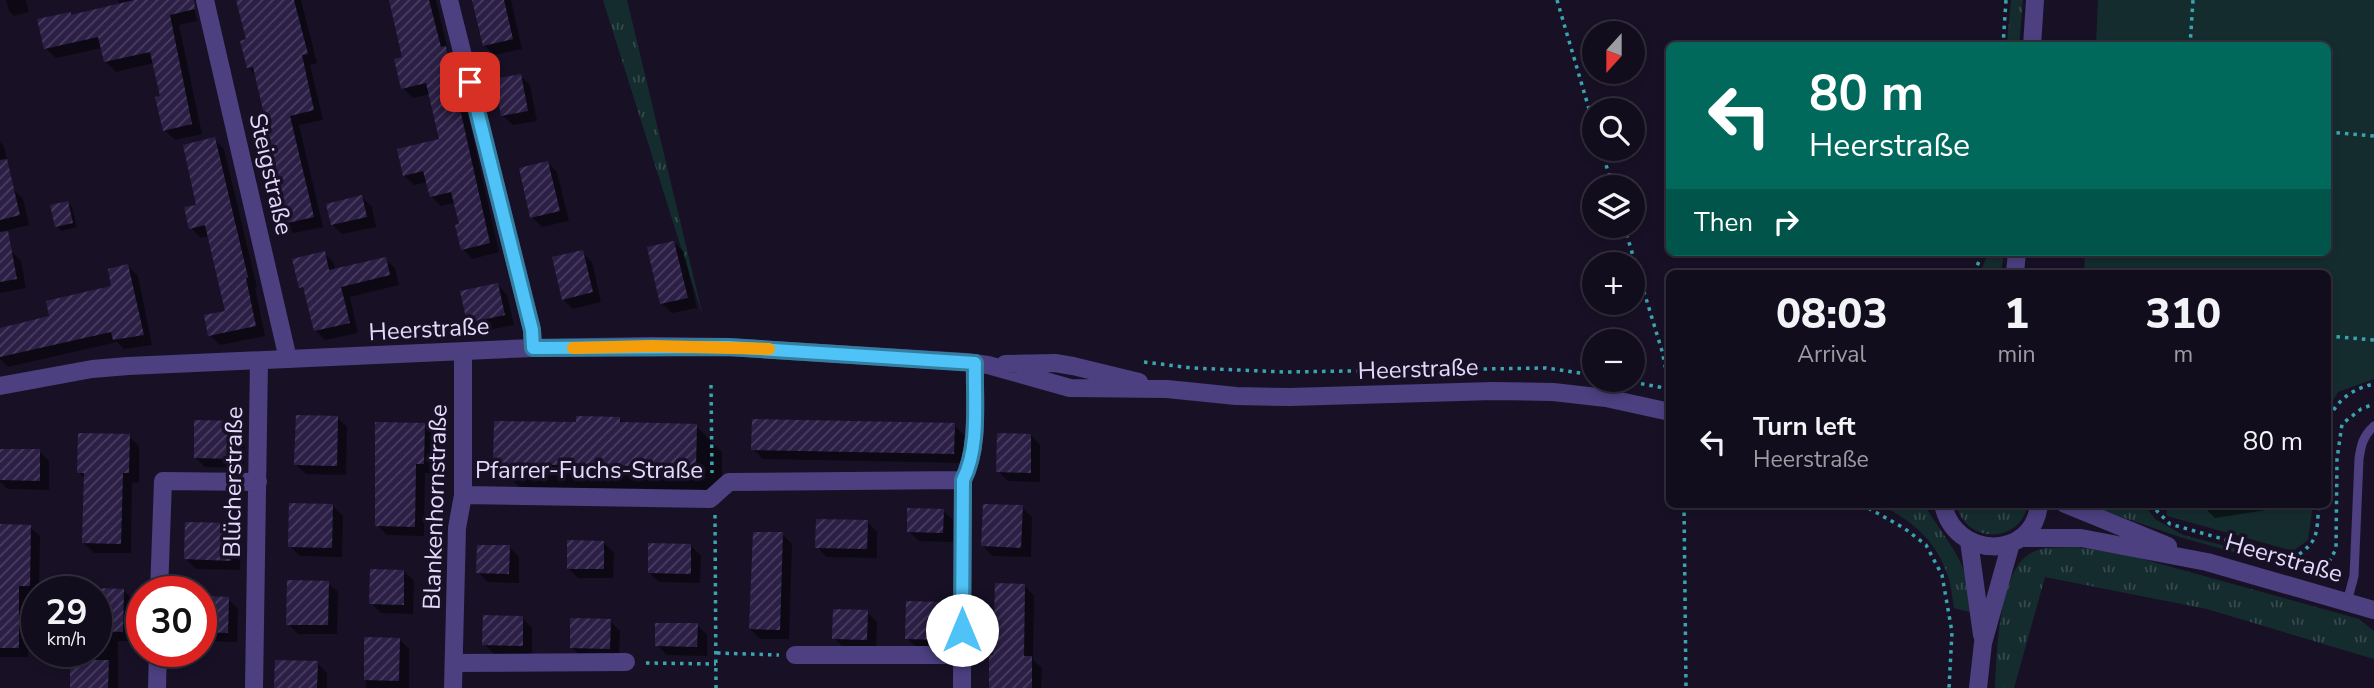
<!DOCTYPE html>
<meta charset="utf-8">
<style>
body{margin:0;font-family:"Nunito Sans",sans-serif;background:#1f1b29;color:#f1f3f6;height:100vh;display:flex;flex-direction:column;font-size:26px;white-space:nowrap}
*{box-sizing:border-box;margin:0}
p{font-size:23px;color:#9c9ca3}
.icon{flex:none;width:38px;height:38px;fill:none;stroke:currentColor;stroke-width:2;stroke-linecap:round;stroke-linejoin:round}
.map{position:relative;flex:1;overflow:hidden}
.details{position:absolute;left:1666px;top:270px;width:665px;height:238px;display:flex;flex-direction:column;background:#120d1c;border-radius:10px;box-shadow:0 4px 10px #0003,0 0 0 2px #312d3b}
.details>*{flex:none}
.banner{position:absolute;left:1666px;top:42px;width:665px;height:214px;border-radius:10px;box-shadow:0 4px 10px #0003,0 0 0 2px #312d3b;background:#00695c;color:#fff;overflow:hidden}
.needle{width:46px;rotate:201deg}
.buttons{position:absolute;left:1582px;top:21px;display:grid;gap:14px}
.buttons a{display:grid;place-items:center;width:63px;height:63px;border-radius:50%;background:#120d1c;box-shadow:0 4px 10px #0003,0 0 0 2px #312d3b;font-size:35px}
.speed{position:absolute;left:21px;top:576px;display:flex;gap:14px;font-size:35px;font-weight:700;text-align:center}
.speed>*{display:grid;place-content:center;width:91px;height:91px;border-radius:50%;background:#120d1c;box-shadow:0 4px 10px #0003,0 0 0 2px #312d3b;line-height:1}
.speed small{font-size:18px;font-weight:400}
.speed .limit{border:10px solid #d22;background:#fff;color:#111}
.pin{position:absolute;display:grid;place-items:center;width:60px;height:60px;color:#fff;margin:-30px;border-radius:14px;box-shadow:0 4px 10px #0006}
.me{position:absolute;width:77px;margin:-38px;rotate:0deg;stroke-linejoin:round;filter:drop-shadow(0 0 5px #0008)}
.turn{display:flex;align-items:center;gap:24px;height:147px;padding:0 28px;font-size:32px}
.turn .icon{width:91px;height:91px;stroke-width:2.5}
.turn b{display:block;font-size:49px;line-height:60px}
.then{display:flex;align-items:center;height:66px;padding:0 28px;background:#0003;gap:14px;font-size:26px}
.eta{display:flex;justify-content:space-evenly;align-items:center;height:119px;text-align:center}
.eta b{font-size:42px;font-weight:800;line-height:49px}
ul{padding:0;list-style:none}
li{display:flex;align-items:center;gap:21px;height:105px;padding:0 28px}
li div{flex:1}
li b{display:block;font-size:26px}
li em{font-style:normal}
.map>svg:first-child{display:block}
.grass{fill:url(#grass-tufts)}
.park{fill:#152c2f}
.shadow{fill:#0007}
.building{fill:url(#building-hatch)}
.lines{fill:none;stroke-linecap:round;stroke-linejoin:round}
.path{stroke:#39a5b0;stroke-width:3.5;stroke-dasharray:3.5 5;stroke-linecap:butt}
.service{stroke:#4c4081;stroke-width:9}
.minor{stroke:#4c4081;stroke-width:18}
.tertiary{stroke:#4c4081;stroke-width:18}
.route-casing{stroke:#337fa1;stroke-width:18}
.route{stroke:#4fc3f7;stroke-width:12}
.slow{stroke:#f59e0b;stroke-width:12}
.labels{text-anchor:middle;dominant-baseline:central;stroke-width:7;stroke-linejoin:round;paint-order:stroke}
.street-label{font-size:24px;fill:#e2d9fc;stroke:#181126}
</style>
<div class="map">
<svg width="2374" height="688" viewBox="0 0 2374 688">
<defs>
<pattern id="grass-tufts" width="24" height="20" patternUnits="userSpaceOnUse" patternTransform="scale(1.75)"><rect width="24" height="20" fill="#152c2f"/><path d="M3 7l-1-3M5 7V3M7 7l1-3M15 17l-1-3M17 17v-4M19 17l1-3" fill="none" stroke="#374a4e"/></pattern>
<pattern id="building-hatch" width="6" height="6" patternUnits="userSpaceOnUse" patternTransform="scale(1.75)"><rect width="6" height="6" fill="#2c1f45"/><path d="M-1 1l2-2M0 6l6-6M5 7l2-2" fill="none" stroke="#4a3f61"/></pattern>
</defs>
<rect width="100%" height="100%" fill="#181126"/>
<!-- grass -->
<path class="grass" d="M 603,0 L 627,0 L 703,317 Z
M 2011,0 L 2023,0 L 2019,45 L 2007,45 Z
M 1989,252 L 2004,252 L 2001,273 L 1980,273 Z
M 1877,504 L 1919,504 L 1928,511 C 1950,546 1973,568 1970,612 L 1954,608 C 1952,596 1951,582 1946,571 C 1935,539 1907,516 1877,504 Z
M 1956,504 L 2028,504 C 2020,545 1965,544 1956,504 Z
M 2084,504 L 2144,504 L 2155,519 L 2183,535 L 2318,570 L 2301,571 L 2183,538 Z
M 2076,547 L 2128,555 L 2359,619 L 2374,631 L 2374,659 L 2207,609 L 2045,577 L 2014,688 L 1995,688 C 1997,654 1998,567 2033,552 C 2045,546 2063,548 2076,547 Z"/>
<!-- park -->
<path class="park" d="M 2098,0 L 2374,0 L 2374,379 L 2338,392 L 2328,409 L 2328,273 L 2084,273 L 2085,252 L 2328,252 L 2328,46 L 2096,45 Z
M 2166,504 L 2313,504 L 2308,540 L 2293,551 L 2167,516 Z"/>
<!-- shadow -->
<path class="shadow" d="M 6,0 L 26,0 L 29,12 L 14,16 L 9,11 Z
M 118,0 L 192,0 L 197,21 L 179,25 L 202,134 L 175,140 L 165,130 L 162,98 L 154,63 L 116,72 L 105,61 L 102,48 L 56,58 L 45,48 L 70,14 L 73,16 L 119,5 Z
M 238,0 L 301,0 L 317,63 L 310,65 L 323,120 L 299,125 L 323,227 L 294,233 L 284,223 L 273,145 L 257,77 L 248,67 L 248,41 Z
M 390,0 L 436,0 L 448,51 L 455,58 L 499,252 L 472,259 L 463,249 L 461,226 L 455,203 L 441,206 L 431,196 L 428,182 L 414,185 L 404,175 L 441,140 L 430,94 L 413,98 L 403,88 L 404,58 Z
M 474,0 L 511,0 L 522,49 L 494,55 L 484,45 Z
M 520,75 L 530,85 L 537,121 L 513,125 L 503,116 Z
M 214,139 L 224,149 L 257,287 L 255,288 L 265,336 L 220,345 L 210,335 L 227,312 L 209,236 L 201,238 L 191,228 Z
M 0,142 L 4,146 L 14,190 L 23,199 L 29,225 L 0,232 Z
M 548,163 L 557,172 L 569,221 L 542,227 L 532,217 Z
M 362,197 L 372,207 L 376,227 L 342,234 L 333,225 Z
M 68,203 L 72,207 L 77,227 L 61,231 L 57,226 Z
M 674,242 L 684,252 L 697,308 L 672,313 L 662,304 Z
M 11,251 L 21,261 L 26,288 L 0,293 L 0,253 Z
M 582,252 L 592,262 L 601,302 L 573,309 L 563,299 Z
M 324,253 L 334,263 L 335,270 L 385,259 L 395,268 L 399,285 L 350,297 L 358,333 L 325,340 L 315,330 L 306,293 L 301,287 Z
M 128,266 L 138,276 L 152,345 L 124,349 L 117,342 L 8,367 L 0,359 L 0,329 L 52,317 L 113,287 Z
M 498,285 L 507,295 L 514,325 L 478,332 L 469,322 Z
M 337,417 L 347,427 L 346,475 L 306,474 L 296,465 Z
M 620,419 L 625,424 L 696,426 L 722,452 L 722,492 L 521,489 L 495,463 L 578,424 Z
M 235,422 L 245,432 L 244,468 L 205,467 L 195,457 Z
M 424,424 L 434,434 L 433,473 L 425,473 L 424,536 L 387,535 L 377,525 Z
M 954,425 L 964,435 L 963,463 L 763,459 L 753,449 Z
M 1031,435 L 1040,445 L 1040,482 L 1008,481 L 998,471 Z
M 129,436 L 139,446 L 139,483 L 132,482 L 131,553 L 94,553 L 84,543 L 85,479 L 79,472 Z
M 0,450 L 39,451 L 49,461 L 49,490 L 8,489 L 0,482 Z
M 2201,504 L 2272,504 L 2273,509 L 2215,518 Z
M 333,506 L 343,516 L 342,557 L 300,556 L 290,546 Z
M 1022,507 L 1032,517 L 1031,557 L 993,556 L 983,546 Z
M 943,511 L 953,520 L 953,542 L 919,541 L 909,531 Z
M 867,522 L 877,532 L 877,558 L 827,557 L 817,547 Z
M 231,524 L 241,534 L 240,570 L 196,569 L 186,559 Z
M 0,526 L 30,527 L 40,536 L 39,592 L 37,592 L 37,595 L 29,595 L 28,657 L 0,657 Z
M 782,534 L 792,544 L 789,639 L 760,639 L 750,629 Z
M 604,543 L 614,553 L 613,578 L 578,578 L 568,568 Z
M 691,546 L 701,556 L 700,583 L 659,582 L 649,572 Z
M 509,547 L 519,557 L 519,583 L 488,582 L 478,572 Z
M 404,571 L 414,581 L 413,614 L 381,613 L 371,603 Z
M 328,583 L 338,592 L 337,634 L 298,634 L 288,624 Z
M 1025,586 L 1034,596 L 1033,660 L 1042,668 L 1041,688 L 990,688 L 995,657 Z
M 91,589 L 123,590 L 133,600 L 133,641 L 118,641 L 118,688 L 72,688 L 90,662 L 90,651 L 96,651 L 96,592 L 91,592 Z
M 201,598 L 228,599 L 238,609 L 237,642 L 201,641 Z
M 941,603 L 950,613 L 950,649 L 917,648 L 907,638 Z
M 867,612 L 877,622 L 876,649 L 844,648 L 834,638 Z
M 522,618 L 532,628 L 532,655 L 494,654 L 484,644 Z
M 610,621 L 620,631 L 619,658 L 581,657 L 571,647 Z
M 697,625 L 707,635 L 707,656 L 667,655 L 657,645 Z
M 366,639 L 399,639 L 409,649 L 409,688 L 366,688 Z
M 317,663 L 327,673 L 327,688 L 276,688 Z"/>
<!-- building -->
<path class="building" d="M 134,0 L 194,0 L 195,9 L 170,15 L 192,124 L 163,131 L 155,97 L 160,96 L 150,52 L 104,62 L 98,37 L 44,49 L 37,19 L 71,12 L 71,15 Z
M 236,0 L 294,0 L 308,54 L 302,55 L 314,110 L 290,116 L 314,217 L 283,224 L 263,146 L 271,144 L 253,67 L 247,68 L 240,41 L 246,39 Z
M 389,0 L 429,0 L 441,47 L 446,46 L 490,243 L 461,250 L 455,225 L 459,224 L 451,192 L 430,197 L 423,171 L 403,176 L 397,149 L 439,139 L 426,83 L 401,89 L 394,59 L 402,57 Z
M 472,0 L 504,0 L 513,39 L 483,46 Z
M 521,74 L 528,111 L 501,116 L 494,79 Z
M 215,137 L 248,277 L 246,278 L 256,326 L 208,336 L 204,315 L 225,311 L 205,225 L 189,229 L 184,207 L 196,205 L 183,145 Z
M 7,159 L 20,215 L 0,220 L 0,160 Z
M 548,161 L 560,211 L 530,218 L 519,168 Z
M 362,195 L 367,217 L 331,225 L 326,204 Z
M 68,201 L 73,223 L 55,227 L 50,205 Z
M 8,231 L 17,279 L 0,282 L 0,232 Z
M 674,241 L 688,298 L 660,304 L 647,247 Z
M 583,250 L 593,292 L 562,300 L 552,257 Z
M 325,251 L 329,270 L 386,257 L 390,275 L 341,287 L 350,323 L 314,331 L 303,287 L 299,288 L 292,259 Z
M 128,264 L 144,335 L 113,340 L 111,332 L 0,357 L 0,328 L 49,316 L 46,301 L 111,286 L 108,269 Z
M 498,283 L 505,315 L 467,323 L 460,291 Z
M 296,415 L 338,416 L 337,466 L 294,465 Z
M 576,416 L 620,417 L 620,422 L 697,424 L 696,467 L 493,464 L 494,421 L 576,422 Z
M 752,419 L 955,423 L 954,454 L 751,450 Z
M 194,420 L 235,421 L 235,459 L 194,458 Z
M 375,422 L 425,423 L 424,464 L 416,464 L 415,527 L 375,526 Z
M 78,433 L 130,434 L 129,473 L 123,473 L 121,544 L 82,543 L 84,473 L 77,473 Z
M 997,433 L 1031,434 L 1031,473 L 996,472 Z
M 0,449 L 40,449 L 40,481 L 0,480 Z
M 289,503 L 333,504 L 332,548 L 288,547 Z
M 983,504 L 1023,505 L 1021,548 L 981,546 Z
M 907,508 L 944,509 L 943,533 L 907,532 Z
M 816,519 L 868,520 L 867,549 L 815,548 Z
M 185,522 L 232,523 L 231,561 L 184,559 Z
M 0,524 L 31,525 L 30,586 L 19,586 L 19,648 L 0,648 Z
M 753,532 L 783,532 L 780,630 L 749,629 Z
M 567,540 L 604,541 L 604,569 L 567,569 Z
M 648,543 L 691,544 L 691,574 L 648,573 Z
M 477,545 L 510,545 L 509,574 L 476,573 Z
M 370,569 L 404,570 L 404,605 L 369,604 Z
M 287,580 L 329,581 L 328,625 L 286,625 Z
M 995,583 L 1025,584 L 1024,656 L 1032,656 L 1032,688 L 989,688 L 989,655 L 993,655 Z
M 96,588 L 124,589 L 123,632 L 96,631 Z
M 201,596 L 229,597 L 228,633 L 201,632 Z
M 906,601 L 941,602 L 941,640 L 905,639 Z
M 833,609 L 868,610 L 867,640 L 832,639 Z
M 483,615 L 523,616 L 523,646 L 482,645 Z
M 570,618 L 611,619 L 610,649 L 570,648 Z
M 655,623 L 698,623 L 697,647 L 655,646 Z
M 364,637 L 400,638 L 399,681 L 364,680 Z
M 70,660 L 109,660 L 108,688 L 70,688 Z
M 275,660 L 318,661 L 317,688 L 274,688 Z"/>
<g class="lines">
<!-- path -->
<path class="path" d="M 1557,0 L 1594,126
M 2003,46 L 2006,0
M 2190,46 L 2193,0
M 2328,132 L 2374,136
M 1601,149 L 1613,187
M 1624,226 L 1662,351 L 1670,389 L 1632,382
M 1974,273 L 1983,252
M 2328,336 L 2374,340
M 1144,362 L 1192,368 L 1284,372 L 1546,368 L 1594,375
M 711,385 L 712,473
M 2328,426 C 2331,403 2353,388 2374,384
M 1684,504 L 1686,688
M 1861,504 L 1904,528 L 1926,545 L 1942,575 L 1952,632 L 1949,688
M 2150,504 L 2170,524 L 2339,572
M 715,515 L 716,688
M 2292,559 C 2320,541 2316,535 2319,504
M 2321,566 L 2330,560 L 2336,549 L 2337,459 L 2342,424 L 2361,409 L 2374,404
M 717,653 L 779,655
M 646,663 L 716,664"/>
<!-- service -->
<path class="service" d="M 2347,602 L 2354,576 L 2359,459 C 2361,445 2363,436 2374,426"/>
<!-- minor -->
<path class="minor" d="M 205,0 L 288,359
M 449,0 L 532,330 L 533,348
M 463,495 L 710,499 L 729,482 L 963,480
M 159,592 L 163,481 L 258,482
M 795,655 L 962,655
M 454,663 L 626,662
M 157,688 L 158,651
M 254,688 L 259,361
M 453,688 L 457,528 L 463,495 L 463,352
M 962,688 L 963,480 C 980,446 974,401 975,363"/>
<!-- tertiary -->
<path class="tertiary" d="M 2032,46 L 2035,0
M 2015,273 L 2017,252
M 1005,364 L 1055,363 L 1073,366 L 1139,382
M 0,386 L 92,369 L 128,366 L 533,348 L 652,346 L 728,347 L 966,362 L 988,365 L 1070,388 L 1167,389 L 1236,396 L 1290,397 L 1493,391 L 1553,392 L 1606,398 L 1670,412
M 1943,504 C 1954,560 2034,561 2039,504
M 2065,504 L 2168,546
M 2021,538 L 2081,538 L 2207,562 L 2374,610
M 1969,541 L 1982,635
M 1978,688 L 1983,643 L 2011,543"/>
</g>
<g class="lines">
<defs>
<path id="route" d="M 470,82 L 532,330 L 533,348 L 728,347 L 975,363 C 974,401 980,446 963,480 L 962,630"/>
</defs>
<!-- route casing -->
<use href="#route" class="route-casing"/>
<!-- route -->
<use href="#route" class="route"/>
<!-- slow -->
<path class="slow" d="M 573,348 L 652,346 L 769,349"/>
</g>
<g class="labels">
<!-- street labels -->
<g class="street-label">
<text transform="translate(271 174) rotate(77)">Steigstraße</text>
<text transform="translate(429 329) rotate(-3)">Heerstraße</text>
<text transform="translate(1418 369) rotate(-2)">Heerstraße</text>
<text x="589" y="470">Pfarrer-Fuchs-Straße</text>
<text transform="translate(233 482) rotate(-89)">Blücherstraße</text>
<text transform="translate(435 507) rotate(-88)">Blankenhornstraße</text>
<text transform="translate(2284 558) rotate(16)">Heerstraße</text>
</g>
</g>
</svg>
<div class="buttons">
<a><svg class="needle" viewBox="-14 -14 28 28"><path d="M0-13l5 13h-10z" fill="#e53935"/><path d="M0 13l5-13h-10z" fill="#9c9ca3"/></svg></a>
<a><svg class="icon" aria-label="search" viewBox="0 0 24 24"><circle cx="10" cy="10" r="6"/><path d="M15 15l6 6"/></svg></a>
<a><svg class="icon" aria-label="layers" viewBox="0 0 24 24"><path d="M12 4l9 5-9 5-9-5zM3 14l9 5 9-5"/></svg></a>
<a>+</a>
<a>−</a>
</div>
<div class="speed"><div>29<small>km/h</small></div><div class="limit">30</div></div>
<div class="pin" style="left:470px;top:82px;background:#d93025"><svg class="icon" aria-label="arrive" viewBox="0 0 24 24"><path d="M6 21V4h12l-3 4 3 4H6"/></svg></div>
<svg class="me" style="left:962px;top:630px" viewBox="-20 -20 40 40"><circle r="19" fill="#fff"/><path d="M0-13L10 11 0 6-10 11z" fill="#4fc3f7"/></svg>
<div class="banner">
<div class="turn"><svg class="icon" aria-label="left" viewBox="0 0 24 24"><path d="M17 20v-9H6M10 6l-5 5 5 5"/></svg><div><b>80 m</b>Heerstraße</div></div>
<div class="then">Then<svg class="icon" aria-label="right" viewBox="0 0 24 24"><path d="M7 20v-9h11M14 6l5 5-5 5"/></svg></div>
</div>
<section class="details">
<div class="eta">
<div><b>08:03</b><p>Arrival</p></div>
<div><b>1</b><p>min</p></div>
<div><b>310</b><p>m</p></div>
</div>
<ul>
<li><svg class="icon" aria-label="left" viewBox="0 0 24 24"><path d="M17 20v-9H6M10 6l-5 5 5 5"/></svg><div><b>Turn left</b><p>Heerstraße</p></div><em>80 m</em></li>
</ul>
</section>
</div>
